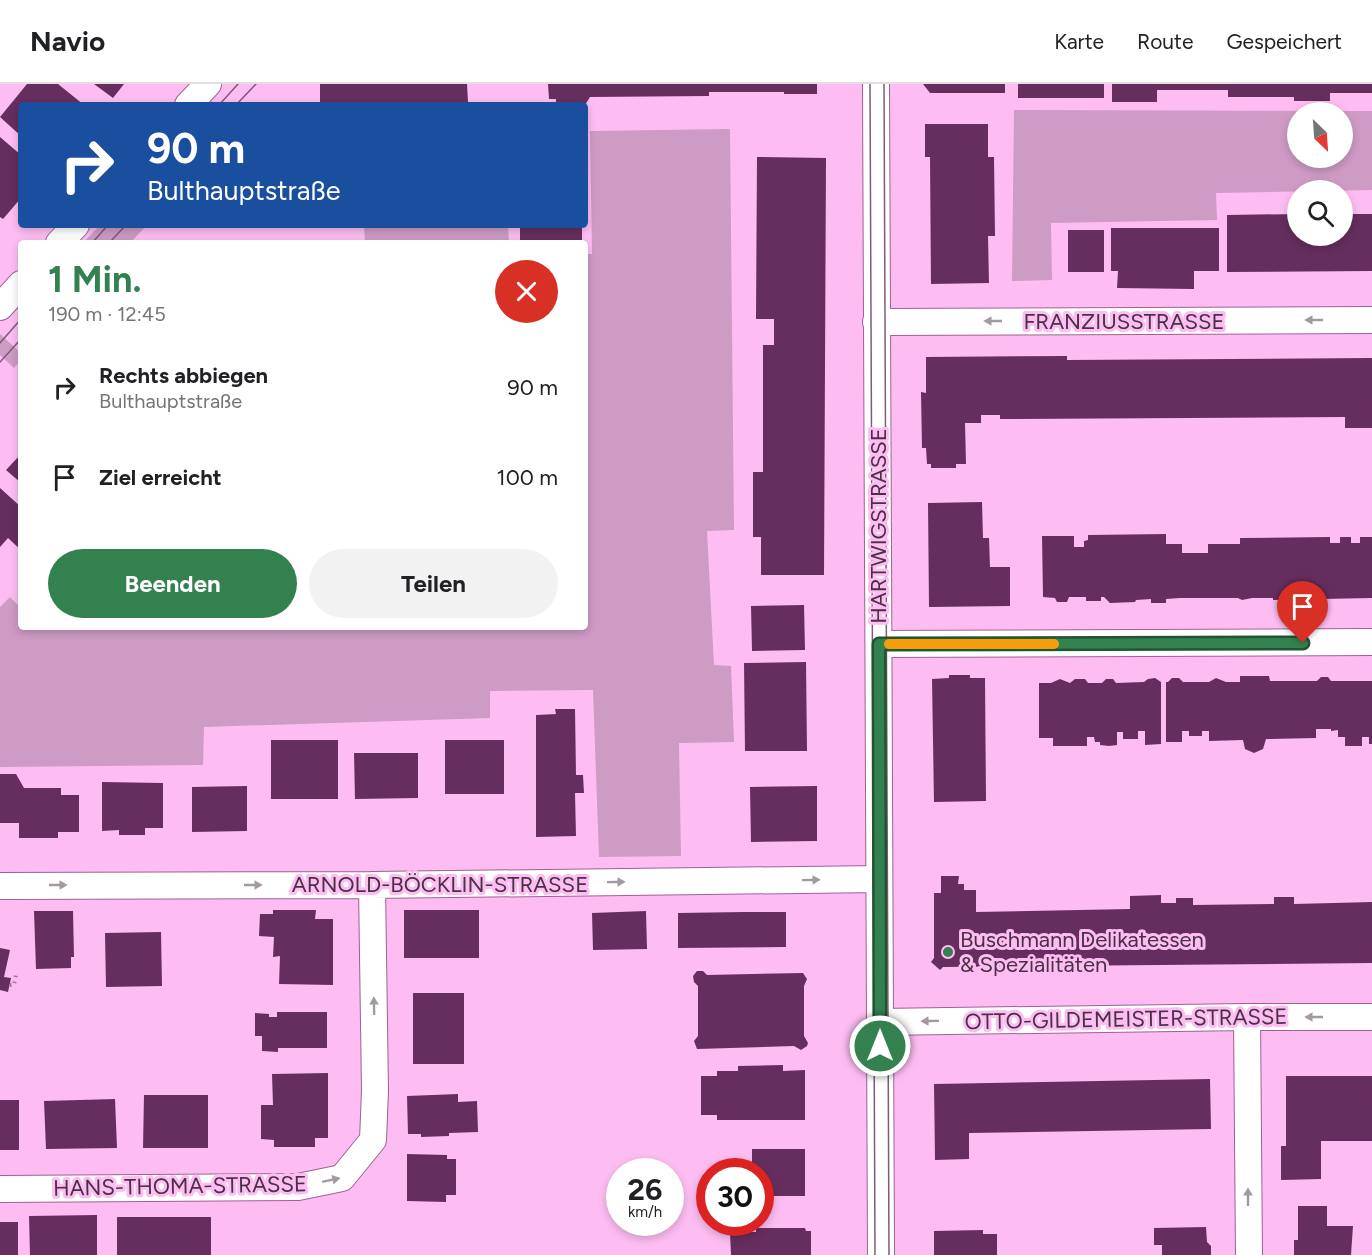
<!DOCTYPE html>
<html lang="de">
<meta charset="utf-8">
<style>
body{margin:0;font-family:Figtree,sans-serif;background:#f2f2f2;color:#202124;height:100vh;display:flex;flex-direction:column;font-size:22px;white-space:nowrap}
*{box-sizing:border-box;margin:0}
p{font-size:20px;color:#757577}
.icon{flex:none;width:33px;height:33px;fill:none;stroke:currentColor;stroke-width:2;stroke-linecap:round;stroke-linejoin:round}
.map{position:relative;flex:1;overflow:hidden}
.panel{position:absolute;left:18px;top:156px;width:570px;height:390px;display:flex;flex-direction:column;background:#fff;border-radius:6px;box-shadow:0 3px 9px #0003}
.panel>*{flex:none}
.hud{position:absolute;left:18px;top:18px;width:570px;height:126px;border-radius:6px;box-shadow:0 3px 9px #0003;background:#1a4fa0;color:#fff;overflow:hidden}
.needle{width:39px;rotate:155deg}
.fabs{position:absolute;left:1287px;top:18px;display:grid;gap:12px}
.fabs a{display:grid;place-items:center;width:66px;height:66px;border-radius:50%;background:#fff;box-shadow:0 3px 9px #0003;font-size:30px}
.speed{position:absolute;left:606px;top:1074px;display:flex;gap:12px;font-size:30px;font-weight:700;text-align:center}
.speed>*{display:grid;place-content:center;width:78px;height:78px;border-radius:50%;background:#fff;box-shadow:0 3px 9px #0003;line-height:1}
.speed small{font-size:15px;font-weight:400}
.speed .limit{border:9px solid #d22;background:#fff;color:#111}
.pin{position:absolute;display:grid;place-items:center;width:51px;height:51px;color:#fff;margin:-62px -26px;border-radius:50% 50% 50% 0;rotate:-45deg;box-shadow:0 0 6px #0007}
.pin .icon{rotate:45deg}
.me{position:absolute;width:66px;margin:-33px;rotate:0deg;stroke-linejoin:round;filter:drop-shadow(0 0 4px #0008)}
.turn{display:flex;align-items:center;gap:21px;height:126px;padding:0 30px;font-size:27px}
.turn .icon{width:78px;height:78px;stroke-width:2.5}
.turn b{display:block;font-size:42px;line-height:51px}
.round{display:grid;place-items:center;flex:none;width:63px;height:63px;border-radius:32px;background:#f2f2f2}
.head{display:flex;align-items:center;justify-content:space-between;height:102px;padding:0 30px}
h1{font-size:36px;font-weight:700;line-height:45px;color:#348150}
.primary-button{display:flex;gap:12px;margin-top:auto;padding:12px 30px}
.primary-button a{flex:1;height:69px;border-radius:36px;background:#348150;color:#fff;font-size:24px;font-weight:700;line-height:69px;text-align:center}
.primary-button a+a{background:#f2f2f2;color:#202124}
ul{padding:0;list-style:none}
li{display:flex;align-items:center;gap:18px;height:90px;padding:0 30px}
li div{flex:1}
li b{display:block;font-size:22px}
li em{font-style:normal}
header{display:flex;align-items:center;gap:36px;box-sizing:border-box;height:84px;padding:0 30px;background:#fff;border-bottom:2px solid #e0e0e0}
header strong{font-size:28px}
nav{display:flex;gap:33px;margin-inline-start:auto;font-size:21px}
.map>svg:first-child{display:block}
.green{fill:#ce9bc5;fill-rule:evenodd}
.building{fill:#662e5f}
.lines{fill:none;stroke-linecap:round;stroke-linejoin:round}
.street-casing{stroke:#9c6292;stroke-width:28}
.path{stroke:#a1759a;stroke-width:4;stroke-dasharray:1.5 4.5;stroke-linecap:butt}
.street{stroke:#fff;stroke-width:26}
.tram{stroke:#7f5a79;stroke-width:1.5}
.oneway{fill:#a498a2}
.route-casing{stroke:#225434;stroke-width:15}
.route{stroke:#348150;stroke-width:10}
.slow{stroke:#f59e0b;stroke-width:10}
.poi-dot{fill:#348150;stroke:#fdbdf2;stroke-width:2}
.labels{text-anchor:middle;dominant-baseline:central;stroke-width:6;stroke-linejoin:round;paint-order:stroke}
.street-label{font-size:22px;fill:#493045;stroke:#fdbdf2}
.poi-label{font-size:22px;fill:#493045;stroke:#fdbdf2;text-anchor:start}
</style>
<header>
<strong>Navio</strong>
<nav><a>Karte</a><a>Route</a><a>Gespeichert</a></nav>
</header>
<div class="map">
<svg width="1372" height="1171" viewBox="0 0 1372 1171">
<rect width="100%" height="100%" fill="#fdbdf2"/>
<!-- green -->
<path class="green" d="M 1014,26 L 1372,27 L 1372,106 L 1216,109 L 1217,136 L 1051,139 L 1052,196 L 1012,197 ZM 1342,28 L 1342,74 L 1298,74 L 1298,28 Z
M 730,45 L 734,446 L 707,447 L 714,581 L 731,582 L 734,658 L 679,659 L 681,772 L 599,773 L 593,606 L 490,607 L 490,634 L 204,643 L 203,681 L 0,683 L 0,523 L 10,513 L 21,524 L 21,543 L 585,543 L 585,170 L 592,170 L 590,47 Z
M 100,141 L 147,141 L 130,159 L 83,159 Z
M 364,141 L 508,141 L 509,159 L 365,159 Z
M 0,250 L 21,269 L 21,276 L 14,284 L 0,271 Z"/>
<!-- building -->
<path class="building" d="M 27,0 L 58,0 L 84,21 L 21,21 L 21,52 L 0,33 Z
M 94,0 L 124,0 L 113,14 Z
M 320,0 L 467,0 L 468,18 L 320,21 Z
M 548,0 L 817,0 L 817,10 L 784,10 L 784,8 L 709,8 L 709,12 L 590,13 L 585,21 L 556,21 L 556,15 L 549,15 Z
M 923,0 L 1005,0 L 1005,9 L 930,9 Z
M 1018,0 L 1104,0 L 1104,14 L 1018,14 Z
M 1112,0 L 1372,0 L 1372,9 L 1330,9 L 1330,17 L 1294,17 L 1294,13 L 1228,13 L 1228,6 L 1157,6 L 1157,18 L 1112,18 Z
M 925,40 L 988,40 L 988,73 L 994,73 L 995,152 L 988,152 L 989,199 L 931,200 L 930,73 L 925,73 Z
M 0,53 L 21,71 L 21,114 L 3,135 L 0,133 Z
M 757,73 L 826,74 L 824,491 L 761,491 L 761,453 L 753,453 L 753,388 L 763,388 L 763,261 L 774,261 L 774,235 L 756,235 Z
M 1298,130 L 1298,152 L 1342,152 L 1342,130 L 1372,130 L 1372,187 L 1227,188 L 1227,131 Z
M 520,141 L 582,141 L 582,159 L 520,159 Z
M 1111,144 L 1219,144 L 1219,187 L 1194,187 L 1194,205 L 1117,204 L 1118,187 L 1111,187 Z
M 1068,146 L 1104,146 L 1104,188 L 1068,188 Z
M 1067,272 L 1067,276 L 1372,274 L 1372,344 L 1345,344 L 1345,333 L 1000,335 L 1000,331 L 981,331 L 981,339 L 965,339 L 966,380 L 956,380 L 956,384 L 931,384 L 931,380 L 927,380 L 926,364 L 922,364 L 921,308 L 926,309 L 926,273 Z
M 21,370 L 21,399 L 6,386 Z
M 0,404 L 21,423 L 21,466 L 8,454 L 0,463 Z
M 982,418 L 983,454 L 989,454 L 990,483 L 1010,483 L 1010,522 L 929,523 L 928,419 Z
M 1166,450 L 1166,460 L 1182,460 L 1182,469 L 1208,469 L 1208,460 L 1240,460 L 1240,454 L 1330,453 L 1330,459 L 1340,459 L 1340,453 L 1351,453 L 1351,459 L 1360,459 L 1360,453 L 1372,453 L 1372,514 L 1273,516 L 1273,514 L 1252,514 L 1242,516 L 1238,514 L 1180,514 L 1166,515 L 1166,519 L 1151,519 L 1151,515 L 1136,516 L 1135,518 L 1110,519 L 1104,513 L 1101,513 L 1101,517 L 1086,517 L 1086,513 L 1069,513 L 1067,518 L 1057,518 L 1055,514 L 1043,513 L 1042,452 L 1074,452 L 1074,463 L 1084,463 L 1084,457 L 1088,456 L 1088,451 Z
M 804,521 L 805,566 L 752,567 L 751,522 Z
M 806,578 L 807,667 L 745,667 L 744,579 Z
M 949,591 L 970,591 L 970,594 L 985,594 L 986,717 L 934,718 L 932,595 L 949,594 Z
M 1240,592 L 1269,592 L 1270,597 L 1317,597 L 1321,593 L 1328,593 L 1331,597 L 1372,597 L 1372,660 L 1369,660 L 1369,653 L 1362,653 L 1362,662 L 1345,662 L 1345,653 L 1338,653 L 1338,646 L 1331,647 L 1331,645 L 1316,645 L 1316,654 L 1266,655 L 1263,665 L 1254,669 L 1245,665 L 1243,656 L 1209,657 L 1209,647 L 1202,647 L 1202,652 L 1189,652 L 1189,647 L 1182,647 L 1182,658 L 1166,658 L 1166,598 L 1168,598 L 1172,594 L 1179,594 L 1183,598 L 1209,598 L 1216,594 L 1226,598 L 1240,598 Z
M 1155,594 L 1161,598 L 1161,660 L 1145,661 L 1145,647 L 1138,647 L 1138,655 L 1123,655 L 1123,648 L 1117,648 L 1117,661 L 1109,662 L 1100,661 L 1100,658 L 1095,658 L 1094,653 L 1087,653 L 1087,662 L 1053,662 L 1053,654 L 1039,654 L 1039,599 L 1051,599 L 1060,595 L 1070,599 L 1075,595 L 1085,595 L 1088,599 L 1102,599 L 1106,595 L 1113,595 L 1116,599 L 1144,598 L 1148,595 Z
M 555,625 L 575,625 L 576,691 L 583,691 L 584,709 L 575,709 L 576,752 L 536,753 L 536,631 L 556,630 Z
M 271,656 L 338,656 L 338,715 L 271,715 Z
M 445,656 L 504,656 L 504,710 L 445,710 Z
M 354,669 L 418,669 L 418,714 L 355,715 Z
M 0,690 L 16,690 L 24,704 L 61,704 L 61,711 L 79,711 L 79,748 L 58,748 L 58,754 L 19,754 L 19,739 L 0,739 Z
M 102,698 L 163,699 L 163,744 L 145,744 L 145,751 L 119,751 L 119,746 L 102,747 Z
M 247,702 L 247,747 L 192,748 L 192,703 Z
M 817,702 L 817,757 L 751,758 L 750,703 Z
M 941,792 L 959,792 L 958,800 L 964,800 L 964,806 L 976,806 L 976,828 L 1130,825 L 1130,812 L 1161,811 L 1161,819 L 1176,819 L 1176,814 L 1193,814 L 1193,821 L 1274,820 L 1274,813 L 1294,813 L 1294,820 L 1372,818 L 1372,879 L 943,883 L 940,886 L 931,878 L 934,874 L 934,809 L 941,809 Z
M 273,826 L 316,826 L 315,835 L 333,835 L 333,901 L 279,900 L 280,872 L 273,873 L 274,853 L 259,852 L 260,830 L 273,830 Z
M 404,826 L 479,826 L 479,874 L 404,874 Z
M 34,827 L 73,827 L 74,873 L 71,873 L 71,884 L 36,885 Z
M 646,827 L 647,865 L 593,866 L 592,829 Z
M 744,828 L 786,828 L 786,863 L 678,864 L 678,829 Z
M 161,848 L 162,902 L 106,903 L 105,849 Z
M 0,864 L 10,866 L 4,893 L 11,894 L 8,908 L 0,906 Z
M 697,887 L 703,887 L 707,891 L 803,889 L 807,895 L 804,902 L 804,952 L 808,959 L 807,962 L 801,966 L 794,962 L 697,965 L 694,957 L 698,952 L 698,902 L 694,898 L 693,892 Z
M 413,909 L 464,909 L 464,980 L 413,980 Z
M 277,928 L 327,928 L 327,964 L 278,964 L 278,968 L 262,967 L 262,952 L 255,952 L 255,929 L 269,930 L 269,933 L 277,933 Z
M 783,981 L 783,987 L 805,986 L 805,1036 L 717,1036 L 717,1031 L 701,1031 L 701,992 L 717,992 L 717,987 L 738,987 L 738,982 Z
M 328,989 L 328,1054 L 315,1054 L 315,1063 L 274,1063 L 274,1056 L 261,1055 L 261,1021 L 273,1021 L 272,990 Z
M 1286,992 L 1372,992 L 1372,1057 L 1321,1057 L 1321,1095 L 1281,1096 L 1281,1062 L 1286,1062 Z
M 1210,995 L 1211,1045 L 969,1049 L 969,1075 L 935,1076 L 934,1000 Z
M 458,1010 L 458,1018 L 477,1017 L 478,1048 L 449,1049 L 449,1052 L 421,1053 L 421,1050 L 408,1050 L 407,1012 Z
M 144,1011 L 208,1011 L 208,1064 L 143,1064 Z
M 115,1015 L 117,1064 L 46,1065 L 44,1017 Z
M 0,1016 L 19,1016 L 19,1066 L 0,1066 Z
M 752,1065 L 805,1065 L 805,1112 L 760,1112 L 760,1088 L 752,1088 Z
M 407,1070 L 447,1071 L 447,1075 L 456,1075 L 456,1111 L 446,1111 L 446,1118 L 407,1117 Z
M 1298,1122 L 1327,1122 L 1327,1142 L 1353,1142 L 1351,1171 L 1294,1171 L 1294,1156 L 1298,1156 Z
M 97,1131 L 97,1171 L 30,1171 L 29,1132 Z
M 117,1133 L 211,1133 L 211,1171 L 117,1171 Z
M 0,1138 L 18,1138 L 18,1171 L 0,1171 Z
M 1206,1143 L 1207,1158 L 1211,1162 L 1211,1171 L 1162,1171 L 1162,1161 L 1154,1161 L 1154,1144 Z
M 756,1144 L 805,1144 L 806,1147 L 811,1147 L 811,1171 L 731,1171 L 730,1148 L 756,1148 Z
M 983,1146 L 983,1150 L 997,1150 L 997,1171 L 934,1171 L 934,1147 Z"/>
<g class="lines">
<defs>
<path id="street" d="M 876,0 L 881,1171
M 188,21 L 208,0
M 59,159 L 76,141
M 0,223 L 21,200
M 876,238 L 1372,236
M 879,560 L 1372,558
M 0,802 L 372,801 L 879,795
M 1247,933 L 1249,1171
M 880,938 L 1247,933 L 1372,933
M 0,1105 L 298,1103 L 342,1094 L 373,1056 L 375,1007 L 372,801"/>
</defs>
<!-- street casing -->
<use href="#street" class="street-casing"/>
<!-- path -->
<path class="path" d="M 10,901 L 14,901 L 16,891"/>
<!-- street -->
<use href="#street" class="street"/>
<!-- tram -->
<path class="tram" d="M 870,0 L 875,1171
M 884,0 L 889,1171
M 219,21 L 238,0
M 236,21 L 256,0
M 92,159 L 108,141
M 109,159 L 126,141
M 0,259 L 21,235
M 0,278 L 21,255"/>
</g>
<!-- one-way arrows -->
<defs><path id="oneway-solid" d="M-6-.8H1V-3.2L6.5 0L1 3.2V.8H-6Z" transform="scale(1.5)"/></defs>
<g class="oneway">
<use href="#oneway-solid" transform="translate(1314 236) rotate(180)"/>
<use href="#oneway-solid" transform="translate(993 237) rotate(180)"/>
<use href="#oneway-solid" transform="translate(811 796) rotate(-1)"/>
<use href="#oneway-solid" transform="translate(616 798) rotate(-1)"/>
<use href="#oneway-solid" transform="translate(58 801)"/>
<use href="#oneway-solid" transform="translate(253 801)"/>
<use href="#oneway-solid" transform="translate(374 922) rotate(-91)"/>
<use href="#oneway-solid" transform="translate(1314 933) rotate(-180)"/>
<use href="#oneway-solid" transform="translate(930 937) rotate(179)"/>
<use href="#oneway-solid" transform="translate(331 1096) rotate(-12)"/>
<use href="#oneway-solid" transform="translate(1248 1113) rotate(-90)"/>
</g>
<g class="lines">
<defs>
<path id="route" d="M 880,962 L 879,560 L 1303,559"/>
</defs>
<!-- route casing -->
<use href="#route" class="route-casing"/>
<!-- route -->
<use href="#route" class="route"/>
<!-- slow -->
<path class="slow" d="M 889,560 L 1054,560"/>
</g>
<!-- markers -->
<circle class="poi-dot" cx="948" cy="868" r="6"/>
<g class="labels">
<!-- street labels -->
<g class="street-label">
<text x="1124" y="237">FRANZIUSSTRASSE</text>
<text transform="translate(878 442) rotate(-90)">HARTWIGSTRASSE</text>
<text x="440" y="800">ARNOLD-BÖCKLIN-STRASSE</text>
<text transform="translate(1126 935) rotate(-1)">OTTO-GILDEMEISTER-STRASSE</text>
<text transform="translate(180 1102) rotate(-1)">HANS-THOMA-STRASSE</text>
</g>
<!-- poi labels -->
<g class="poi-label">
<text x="960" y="855">Buschmann Delikatessen<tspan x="960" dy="25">&amp; Spezialitäten</tspan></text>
</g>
</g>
</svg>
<div class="fabs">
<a><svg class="needle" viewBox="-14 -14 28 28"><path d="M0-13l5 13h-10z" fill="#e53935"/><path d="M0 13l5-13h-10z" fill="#757577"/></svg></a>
<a><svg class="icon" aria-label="search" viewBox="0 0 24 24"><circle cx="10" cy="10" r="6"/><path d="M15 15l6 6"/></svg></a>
</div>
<div class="speed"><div>26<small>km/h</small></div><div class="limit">30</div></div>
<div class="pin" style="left:1303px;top:559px;background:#d93025"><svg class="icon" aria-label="arrive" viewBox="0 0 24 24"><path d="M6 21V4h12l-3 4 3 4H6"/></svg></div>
<svg class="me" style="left:880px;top:962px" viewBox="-20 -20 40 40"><circle r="17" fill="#348150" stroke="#fff" stroke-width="3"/><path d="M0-11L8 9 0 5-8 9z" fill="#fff"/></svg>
<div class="hud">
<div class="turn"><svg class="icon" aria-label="right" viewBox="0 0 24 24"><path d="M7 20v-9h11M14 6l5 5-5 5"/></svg><div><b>90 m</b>Bulthauptstraße</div></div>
</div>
<section class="panel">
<div class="head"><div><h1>1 Min.</h1><p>190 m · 12:45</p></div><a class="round" style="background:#d93025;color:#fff"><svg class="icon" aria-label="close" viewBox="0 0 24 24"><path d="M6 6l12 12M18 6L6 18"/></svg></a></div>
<ul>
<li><svg class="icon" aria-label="right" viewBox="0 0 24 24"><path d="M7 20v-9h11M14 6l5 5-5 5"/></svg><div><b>Rechts abbiegen</b><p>Bulthauptstraße</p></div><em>90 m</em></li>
<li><svg class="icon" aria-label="arrive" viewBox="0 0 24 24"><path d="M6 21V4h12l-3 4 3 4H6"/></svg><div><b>Ziel erreicht</b></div><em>100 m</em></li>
</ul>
<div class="primary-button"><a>Beenden</a><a>Teilen</a></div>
</section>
</div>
